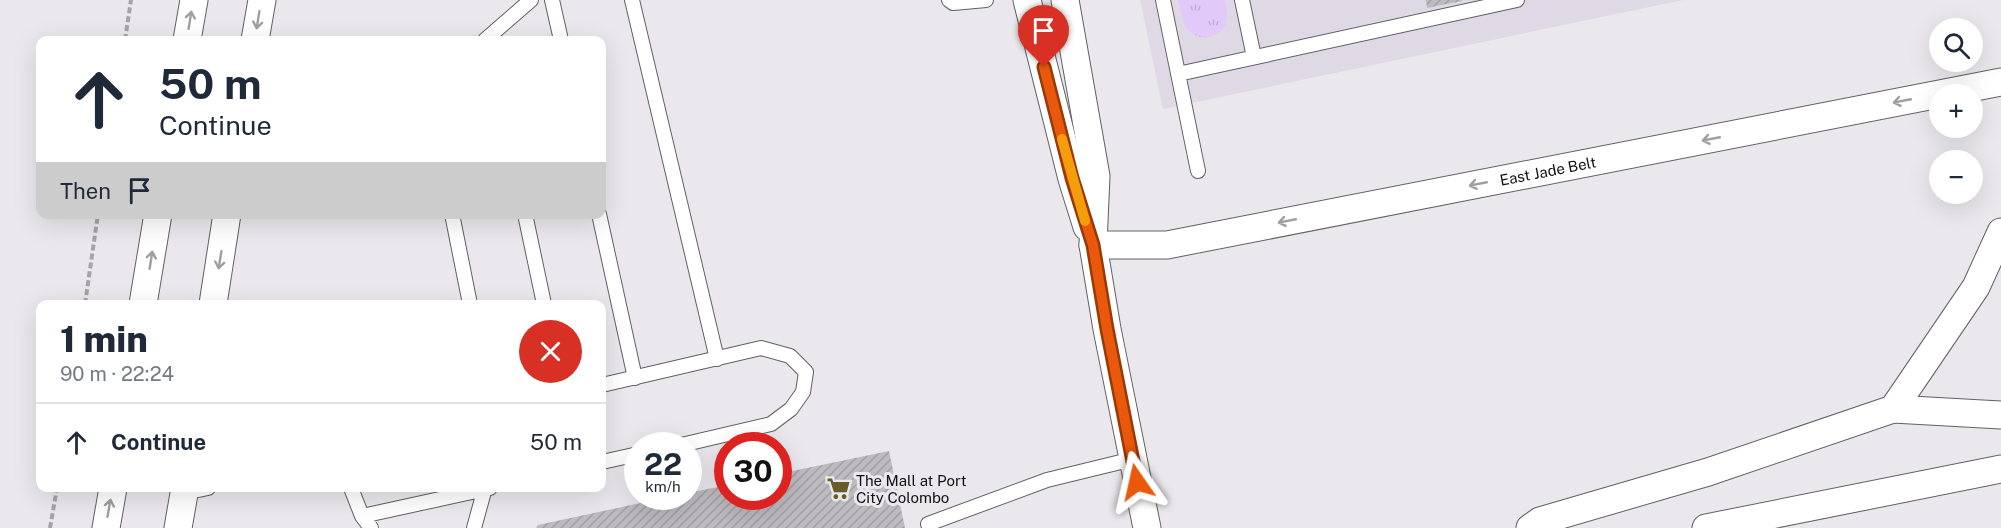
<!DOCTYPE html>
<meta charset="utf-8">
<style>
body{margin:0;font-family:"Public Sans",sans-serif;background:#f2f2f3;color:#1f2937;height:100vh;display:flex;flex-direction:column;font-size:22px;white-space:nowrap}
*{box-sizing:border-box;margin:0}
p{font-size:20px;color:#747a83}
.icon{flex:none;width:33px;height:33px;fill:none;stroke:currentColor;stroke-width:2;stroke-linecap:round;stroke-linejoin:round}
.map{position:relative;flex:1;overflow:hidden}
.side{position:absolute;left:36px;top:300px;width:570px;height:192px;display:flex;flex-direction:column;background:#fff;border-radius:12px;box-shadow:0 6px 24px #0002}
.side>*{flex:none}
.banner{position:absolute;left:36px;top:36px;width:570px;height:183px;border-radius:12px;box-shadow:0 6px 24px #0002;background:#fff;color:#1f2937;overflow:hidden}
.tools{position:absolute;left:1929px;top:18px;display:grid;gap:12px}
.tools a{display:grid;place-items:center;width:54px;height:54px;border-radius:50%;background:#fff;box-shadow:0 6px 24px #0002;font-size:30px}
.speed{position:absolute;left:624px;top:432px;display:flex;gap:12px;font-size:30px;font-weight:700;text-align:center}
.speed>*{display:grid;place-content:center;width:78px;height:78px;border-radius:50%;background:#fff;box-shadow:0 6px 24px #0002;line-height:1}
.speed small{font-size:15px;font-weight:400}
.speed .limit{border:9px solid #d22;background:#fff;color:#111}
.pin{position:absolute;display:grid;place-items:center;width:51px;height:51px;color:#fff;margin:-62px -26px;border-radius:50% 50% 50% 0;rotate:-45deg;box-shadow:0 0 6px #0007}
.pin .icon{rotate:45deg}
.me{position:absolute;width:66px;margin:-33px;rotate:349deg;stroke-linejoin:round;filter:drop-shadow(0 0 4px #0008)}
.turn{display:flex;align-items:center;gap:21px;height:126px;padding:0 24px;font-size:27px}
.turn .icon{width:78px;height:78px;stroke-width:2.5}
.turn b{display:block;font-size:42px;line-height:51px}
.then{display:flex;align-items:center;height:57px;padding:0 24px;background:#0003;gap:12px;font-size:22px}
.round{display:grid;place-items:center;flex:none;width:63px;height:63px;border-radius:32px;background:#f2f2f3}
.head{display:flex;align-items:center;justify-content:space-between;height:102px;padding:0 24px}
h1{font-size:36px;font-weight:800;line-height:45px}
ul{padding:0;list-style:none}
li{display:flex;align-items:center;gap:18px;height:78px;padding:0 24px;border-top:2px solid #e0e1e3}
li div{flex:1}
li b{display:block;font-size:22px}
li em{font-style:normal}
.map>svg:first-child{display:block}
.built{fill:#ded9e4}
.grass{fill:url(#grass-tufts)}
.building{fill:url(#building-hatch)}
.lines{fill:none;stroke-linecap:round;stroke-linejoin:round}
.lane-casing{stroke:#626064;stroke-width:16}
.street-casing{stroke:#626064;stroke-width:29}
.path{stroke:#a5a3a7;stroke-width:4;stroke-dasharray:6 3;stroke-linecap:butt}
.lane{stroke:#fff;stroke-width:14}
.street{stroke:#fff;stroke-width:27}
.oneway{stroke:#a09fa0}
.route-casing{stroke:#983908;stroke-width:15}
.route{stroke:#ea580c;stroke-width:10}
.slow{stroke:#f59e0b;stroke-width:10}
.labels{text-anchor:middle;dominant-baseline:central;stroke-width:6;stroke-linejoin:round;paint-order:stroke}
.street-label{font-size:15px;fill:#111011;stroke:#eae8ed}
.poi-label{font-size:15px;fill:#111011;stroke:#eae8ed;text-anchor:start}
</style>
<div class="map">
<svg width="2001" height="528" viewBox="0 0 2001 528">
<defs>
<pattern id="grass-tufts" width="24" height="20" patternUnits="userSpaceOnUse" patternTransform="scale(1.5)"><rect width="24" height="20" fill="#e1cafa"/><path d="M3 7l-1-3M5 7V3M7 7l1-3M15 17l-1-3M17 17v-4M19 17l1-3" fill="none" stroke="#c0acd5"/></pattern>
<pattern id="building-hatch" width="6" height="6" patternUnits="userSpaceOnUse" patternTransform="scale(1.5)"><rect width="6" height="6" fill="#bebbc0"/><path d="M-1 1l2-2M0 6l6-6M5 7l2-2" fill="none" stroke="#a2a0a4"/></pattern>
</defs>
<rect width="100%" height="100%" fill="#eae8ed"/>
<!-- built -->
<path class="built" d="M 1140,0 L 1683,0 L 1163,109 Z"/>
<!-- grass -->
<path class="grass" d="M 1178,0 L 1225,0 C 1229,20 1229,33 1205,38 C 1184,35 1182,19 1178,0 Z"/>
<!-- building -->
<path class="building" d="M 1426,0 L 1462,0 L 1462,1 L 1427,8 Z
M 889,451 L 905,528 L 536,528 L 538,525 L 673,496 L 688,496 L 688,493 L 728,485 L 728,496 L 778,496 L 778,474 Z"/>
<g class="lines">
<defs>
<path id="lane" d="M 552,0 L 561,40
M 632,0 L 717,359
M 949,0 L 953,3 L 986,0
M 1163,0 L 1198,171
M 1242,0 L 1254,57
M 485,40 L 531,0
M 1178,74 L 1517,0
M 452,214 L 470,304
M 525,214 L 544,304
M 599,214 L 635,378
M 602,385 L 761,348 L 790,356 L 806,372 L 803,392 L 791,409 L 771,424 L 677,446
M 602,462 L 638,454
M 351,488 L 362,516 L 371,528
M 184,493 L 208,488
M 362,516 L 490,488
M 928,524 L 1047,480 L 1133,459
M 474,528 L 485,488"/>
<g id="street">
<path d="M 1027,0 L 1072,179 L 1087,227"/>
<path d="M 1065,0 L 1096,176 L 1093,245 L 1107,329 L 1147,528"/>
<path d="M 187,40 L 194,0"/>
<path d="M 255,40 L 262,0"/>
<path id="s1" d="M 1093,245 L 1167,245 L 2001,82"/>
<path d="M 143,304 L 158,214"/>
<path d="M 213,304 L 227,214"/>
<path d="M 1893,409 L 2001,415"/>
<path d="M 106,528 L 113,488"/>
<path d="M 178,528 L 185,488"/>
<path d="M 1530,528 L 1540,521 L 1708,472 L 1893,409 L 1976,287 L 2001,232"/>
<path d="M 1706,528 L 2001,469"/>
</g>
</defs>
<!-- lane casing -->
<use href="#lane" class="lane-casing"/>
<!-- street casing -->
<use href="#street" class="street-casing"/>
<!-- path -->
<path class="path" d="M 125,40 L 131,0
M 85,304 L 98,214
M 50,528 L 57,488"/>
<!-- lane -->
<use href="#lane" class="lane"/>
<!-- street -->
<use href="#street" class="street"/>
</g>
<!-- one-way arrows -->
<defs><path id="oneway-shaft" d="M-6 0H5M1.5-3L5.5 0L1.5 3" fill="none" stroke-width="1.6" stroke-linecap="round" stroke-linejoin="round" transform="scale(1.5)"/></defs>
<g class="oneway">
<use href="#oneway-shaft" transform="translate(190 20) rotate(-81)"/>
<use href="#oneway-shaft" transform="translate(258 20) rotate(99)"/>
<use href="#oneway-shaft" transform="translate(1902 101) rotate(169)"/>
<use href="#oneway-shaft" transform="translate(1711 139) rotate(169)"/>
<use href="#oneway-shaft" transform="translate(1478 184) rotate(169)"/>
<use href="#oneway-shaft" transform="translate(1287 221) rotate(169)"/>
<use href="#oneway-shaft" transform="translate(151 260) rotate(-81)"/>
<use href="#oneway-shaft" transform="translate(220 260) rotate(99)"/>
<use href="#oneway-shaft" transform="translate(109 508) rotate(-80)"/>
</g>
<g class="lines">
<defs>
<path id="route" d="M 1044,67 L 1072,178 L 1093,245 L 1107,329 L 1137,482"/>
</defs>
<!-- route casing -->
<use href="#route" class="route-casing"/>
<!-- route -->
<use href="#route" class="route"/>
<!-- slow -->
<path class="slow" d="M 1062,139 L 1085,221"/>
</g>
<!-- icons -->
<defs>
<symbol id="supermarket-bare" viewBox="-9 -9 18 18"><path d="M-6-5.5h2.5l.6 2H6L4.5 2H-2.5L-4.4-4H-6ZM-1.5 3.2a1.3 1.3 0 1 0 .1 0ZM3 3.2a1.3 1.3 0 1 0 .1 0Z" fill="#685c29" stroke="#eae8ed" stroke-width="2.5" paint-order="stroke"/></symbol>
</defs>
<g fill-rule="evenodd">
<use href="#supermarket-bare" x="822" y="472" width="33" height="33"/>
</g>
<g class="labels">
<!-- street labels -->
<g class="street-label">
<text stroke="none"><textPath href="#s1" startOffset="462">East Jade Belt</textPath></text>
</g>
<!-- poi labels -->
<g class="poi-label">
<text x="856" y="480">The Mall at Port<tspan x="856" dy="17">City Colombo</tspan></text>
</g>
</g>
</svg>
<div class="tools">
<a><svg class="icon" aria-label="search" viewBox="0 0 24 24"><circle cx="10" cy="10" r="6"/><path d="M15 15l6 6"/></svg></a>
<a>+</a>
<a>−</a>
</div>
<div class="speed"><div>22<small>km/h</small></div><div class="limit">30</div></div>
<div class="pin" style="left:1044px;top:67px;background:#d93025"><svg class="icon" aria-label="arrive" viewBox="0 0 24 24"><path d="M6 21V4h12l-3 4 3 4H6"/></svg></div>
<svg class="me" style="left:1137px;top:482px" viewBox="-20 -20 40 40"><path d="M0-17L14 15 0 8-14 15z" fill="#ea580c" stroke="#fff" stroke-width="4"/></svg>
<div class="banner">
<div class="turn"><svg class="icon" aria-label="ahead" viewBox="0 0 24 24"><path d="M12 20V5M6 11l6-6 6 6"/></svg><div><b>50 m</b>Continue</div></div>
<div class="then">Then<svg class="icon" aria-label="arrive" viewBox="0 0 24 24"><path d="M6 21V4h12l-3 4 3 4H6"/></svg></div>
</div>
<section class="side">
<div class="head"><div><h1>1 min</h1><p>90 m · 22:24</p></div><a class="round" style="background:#d93025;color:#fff"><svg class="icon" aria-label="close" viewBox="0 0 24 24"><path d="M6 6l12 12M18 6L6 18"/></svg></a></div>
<ul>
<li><svg class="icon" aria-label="ahead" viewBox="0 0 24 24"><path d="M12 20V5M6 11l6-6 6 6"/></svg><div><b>Continue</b></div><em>50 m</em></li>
</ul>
</section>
</div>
